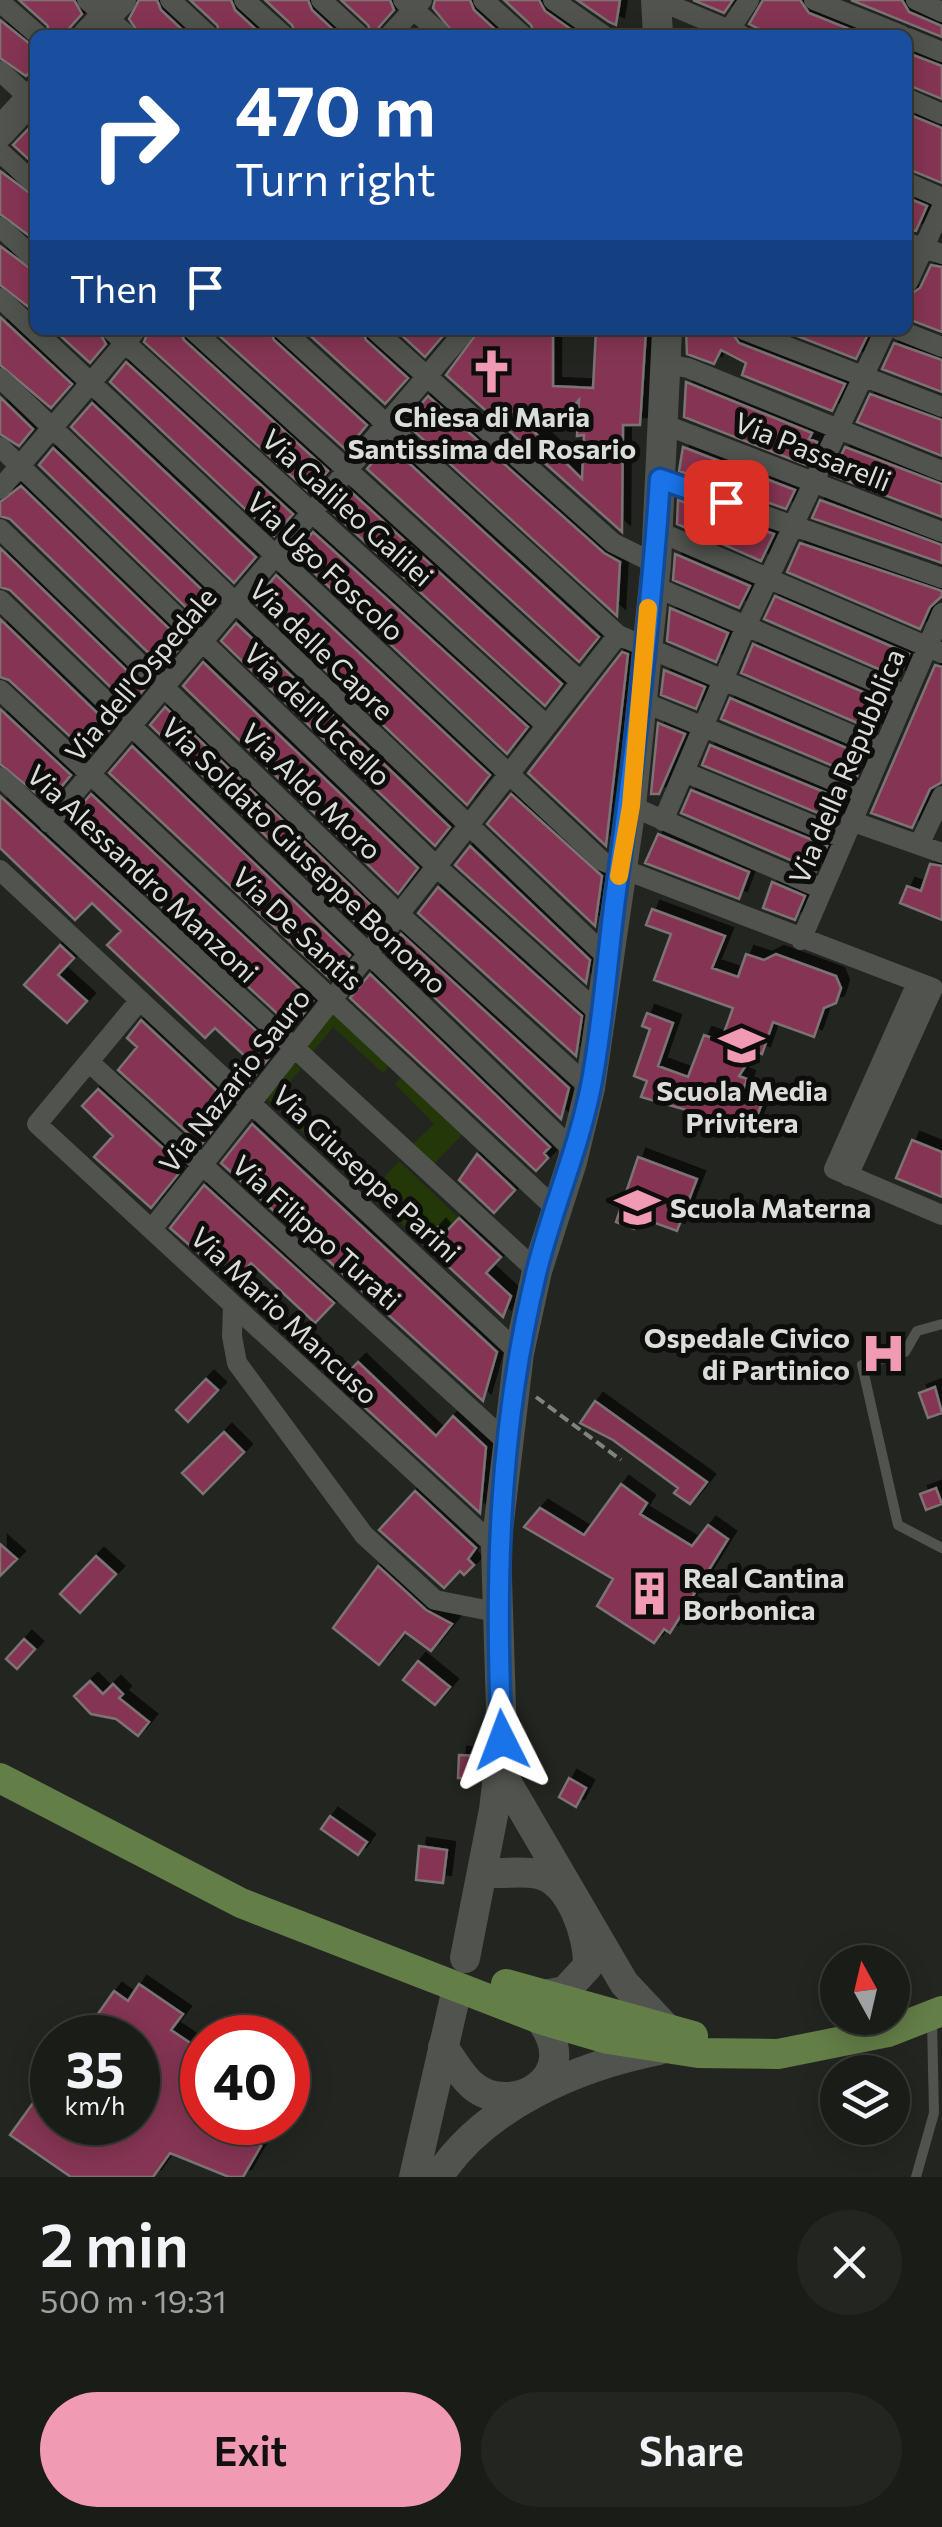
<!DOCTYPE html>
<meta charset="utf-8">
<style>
body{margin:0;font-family:Commissioner,sans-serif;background:#232521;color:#f1f3f6;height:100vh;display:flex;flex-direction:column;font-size:38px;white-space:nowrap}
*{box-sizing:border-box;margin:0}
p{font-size:32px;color:#9fa1a2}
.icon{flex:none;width:55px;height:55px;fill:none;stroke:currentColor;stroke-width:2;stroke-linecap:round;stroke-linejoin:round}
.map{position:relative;height:2177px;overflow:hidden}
.sheet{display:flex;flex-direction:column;background:#1a1c18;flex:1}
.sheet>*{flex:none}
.hud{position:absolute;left:30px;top:30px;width:882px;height:305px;border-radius:15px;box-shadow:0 5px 25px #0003,0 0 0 2px #383a37;background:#1a4fa0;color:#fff;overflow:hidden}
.needle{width:65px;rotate:352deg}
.buttons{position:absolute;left:820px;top:1945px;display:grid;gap:20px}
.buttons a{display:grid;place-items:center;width:90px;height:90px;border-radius:50%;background:#1a1c18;box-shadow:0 5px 25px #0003,0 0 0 2px #383a37;font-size:50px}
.speed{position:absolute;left:30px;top:2015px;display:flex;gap:20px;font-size:50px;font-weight:700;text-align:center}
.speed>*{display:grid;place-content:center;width:130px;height:130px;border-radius:50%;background:#1a1c18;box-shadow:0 5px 25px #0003,0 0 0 2px #383a37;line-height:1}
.speed small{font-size:25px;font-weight:400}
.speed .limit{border:15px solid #d22;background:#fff;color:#111}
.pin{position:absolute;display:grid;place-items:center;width:85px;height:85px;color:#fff;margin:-42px;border-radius:20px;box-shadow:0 5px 15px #0006}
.me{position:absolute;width:110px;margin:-55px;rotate:357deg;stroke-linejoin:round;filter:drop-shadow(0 0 8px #0008)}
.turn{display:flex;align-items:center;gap:35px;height:210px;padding:0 40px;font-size:45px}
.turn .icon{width:130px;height:130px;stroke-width:2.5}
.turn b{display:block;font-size:70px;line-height:85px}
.then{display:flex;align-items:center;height:95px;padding:0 40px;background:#0003;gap:20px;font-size:38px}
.round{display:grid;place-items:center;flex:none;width:105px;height:105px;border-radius:52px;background:#232521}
.overview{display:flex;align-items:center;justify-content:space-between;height:170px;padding:0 40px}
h1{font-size:60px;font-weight:600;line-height:75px}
.action{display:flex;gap:20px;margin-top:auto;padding:20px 40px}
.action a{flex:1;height:115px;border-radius:60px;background:#f19ab4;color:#111;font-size:40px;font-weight:600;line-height:115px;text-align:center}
.action a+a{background:#232521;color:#f1f3f6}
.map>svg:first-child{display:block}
.green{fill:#233709}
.building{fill:#853552;stroke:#7b7375;stroke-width:2.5;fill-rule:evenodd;filter:url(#shadow)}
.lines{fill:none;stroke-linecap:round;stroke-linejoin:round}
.path{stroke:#80837e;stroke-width:4;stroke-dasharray:10 5;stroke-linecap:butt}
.lane{stroke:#51544e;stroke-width:10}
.street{stroke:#51544e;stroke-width:20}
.secondary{stroke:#51544e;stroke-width:30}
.primary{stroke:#647e47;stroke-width:30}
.route-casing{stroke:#114b97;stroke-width:25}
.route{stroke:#1a73e8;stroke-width:18}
.slow{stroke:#f59e0b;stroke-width:18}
.labels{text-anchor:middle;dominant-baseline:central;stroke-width:10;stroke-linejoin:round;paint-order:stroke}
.poi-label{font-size:28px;font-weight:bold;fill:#dbddda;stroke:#0d0e0c}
.street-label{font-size:28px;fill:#dbddda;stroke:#0d0e0c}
</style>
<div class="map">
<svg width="942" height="2177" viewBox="0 0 942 2177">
<defs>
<filter id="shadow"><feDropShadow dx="8" dy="-8" stdDeviation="0" flood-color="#0009"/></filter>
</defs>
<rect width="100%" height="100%" fill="#232620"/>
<!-- green -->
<path class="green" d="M 331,1010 L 390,1065 L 383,1073 L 333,1027 L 312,1053 L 303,1046 Z
M 291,1061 L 301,1069 L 278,1095 L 320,1135 L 313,1142 L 264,1096 Z
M 402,1076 L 462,1135 L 433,1165 L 411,1146 L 434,1124 L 395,1084 Z
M 333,1147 L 376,1187 L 399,1161 L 459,1218 L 444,1234 L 437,1228 L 423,1243 L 326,1155 Z"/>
<!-- building -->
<path class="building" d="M 19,0 L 74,0 L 82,14 L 63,35 L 51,35 L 47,25 Z
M 139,0 L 157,0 L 161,10 L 188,35 L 140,35 L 129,19 Z
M 190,0 L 231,0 L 235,10 L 262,35 L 221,35 L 217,25 Z
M 265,0 L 308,0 L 312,10 L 339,35 L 296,35 L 292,25 Z
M 341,0 L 390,0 L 394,10 L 372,35 L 368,25 Z
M 435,0 L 470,0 L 474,10 L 501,35 L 455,35 L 433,8 Z
M 504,0 L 539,0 L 545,11 L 579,35 L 535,35 L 531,25 Z
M 577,0 L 620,0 L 616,25 L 609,22 Z
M 693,0 L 733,0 L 724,13 Z
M 763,0 L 800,0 L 809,13 L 864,35 L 771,35 L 749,24 Z
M 851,0 L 902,0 L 909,12 L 942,26 L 942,37 Z
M 0,20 L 35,48 L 35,66 L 26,76 L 0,58 Z
M 908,53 L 942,66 L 942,99 L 908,85 Z
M 908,114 L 942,128 L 942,183 L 908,169 Z
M 35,122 L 35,165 L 13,145 Z
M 0,171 L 35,197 L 35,240 L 0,214 Z
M 908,198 L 927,206 L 916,231 L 908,230 Z
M 0,246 L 35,272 L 35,312 L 0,285 Z
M 931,265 L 942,267 L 942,332 L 908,319 L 908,296 L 920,288 Z
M 0,317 L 72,384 L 51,408 L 0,365 Z
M 54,330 L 98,330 L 106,344 L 90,363 Z
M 149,330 L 180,330 L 184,340 L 328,471 L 310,493 L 144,342 Z
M 213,330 L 270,330 L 274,340 L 367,425 L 346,450 Z
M 304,330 L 362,330 L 366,340 L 408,378 L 385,404 Z
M 396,330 L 448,330 L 425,357 Z
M 479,330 L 553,330 L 553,386 L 593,388 L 596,330 L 646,330 L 640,425 L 623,425 L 622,532 L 446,375 ZM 579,400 L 577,436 L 584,435 L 582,479 L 512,410 L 567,413 Z
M 686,330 L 730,330 L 739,343 L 845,384 L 832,411 L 742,375 L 746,363 L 721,350 L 714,364 L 687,354 Z
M 782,330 L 870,330 L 856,359 Z
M 894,343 L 942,360 L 942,392 L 882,369 Z
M 126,362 L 293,514 L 274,536 L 110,382 Z
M 686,382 L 812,433 L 809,439 L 817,442 L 806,465 L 684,417 Z
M 870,394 L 942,420 L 942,456 L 857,422 Z
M 428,396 L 604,553 L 620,562 L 617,616 L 405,423 Z
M 0,397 L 33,429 L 19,446 L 0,434 Z
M 92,403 L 256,557 L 234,583 L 71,427 Z
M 388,444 L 599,637 L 579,662 L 367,469 Z
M 683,447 L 795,490 L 786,509 L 679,471 Z
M 845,447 L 942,484 L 942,517 L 832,475 Z
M 53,448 L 217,604 L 201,622 L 39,465 Z
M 21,486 L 184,643 L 163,667 L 10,519 L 0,516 L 0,502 Z
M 349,490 L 562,684 L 545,706 L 331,511 Z
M 678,500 L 774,534 L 761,561 L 677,524 Z
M 820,500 L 942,545 L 942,563 L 812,518 Z
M 313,532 L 528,727 L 507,754 L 294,554 Z
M 800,543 L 942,591 L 942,596 L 930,607 L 920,629 L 787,572 Z
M 0,548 L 145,688 L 130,706 L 10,590 L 0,587 Z
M 675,554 L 750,586 L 739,608 L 673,580 Z
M 276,575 L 490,775 L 467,805 L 254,602 Z
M 775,596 L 909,654 L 899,678 L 764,619 Z
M 670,608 L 728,633 L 716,662 L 667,641 Z
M 0,619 L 112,727 L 89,754 L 9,680 L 0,677 Z
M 236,623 L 450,827 L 435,846 L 221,641 Z
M 753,644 L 888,703 L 876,731 L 741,673 Z
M 622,652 L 628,654 L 606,846 L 528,773 Z
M 203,662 L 418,868 L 398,894 L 183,686 Z
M 935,665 L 942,667 L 942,782 L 930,789 L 912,828 L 871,813 Z
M 664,670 L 705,687 L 696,709 L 661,695 Z
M 730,698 L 865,756 L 857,776 L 721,719 Z
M 165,707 L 381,915 L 367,933 L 150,725 Z
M 0,709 L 71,775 L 48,803 L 0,764 Z
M 658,723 L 685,734 L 659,794 L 651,794 Z
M 710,745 L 846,801 L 837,821 L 702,765 Z
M 132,746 L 350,955 L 330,979 L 109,773 Z
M 691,790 L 827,846 L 816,871 L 681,813 Z
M 91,794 L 313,1001 L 293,1028 L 68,821 Z
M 511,794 L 602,876 L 595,926 L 487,824 Z
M 0,796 L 276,1049 L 249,1083 L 234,1069 L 245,1056 L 215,1028 L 205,1038 L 107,945 L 121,931 L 92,903 L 75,920 L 0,848 Z
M 658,834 L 749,872 L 739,899 L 645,863 Z
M 470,846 L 590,960 L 586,983 L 455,865 Z
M 930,864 L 942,866 L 942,920 L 900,903 L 907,886 L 921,891 Z
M 772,882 L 805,896 L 795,920 L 763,908 Z
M 438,887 L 582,1016 L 576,1056 L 418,913 Z
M 652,909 L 725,936 L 712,968 L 738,977 L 746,954 L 764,960 L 776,954 L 836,976 L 841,988 L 836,1003 L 824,1008 L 814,1037 L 773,1022 L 762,1054 L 755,1051 L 739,1076 L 747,1079 L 743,1091 L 764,1098 L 752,1129 L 641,1097 L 647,1081 L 634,1076 L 650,1029 L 642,1026 L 647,1013 L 673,1023 L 658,1066 L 688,1077 L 704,1035 L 721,1041 L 733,1008 L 654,980 L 671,934 L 646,925 Z
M 401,934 L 569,1088 L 561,1119 L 387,952 Z
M 60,945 L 74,958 L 58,975 L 87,1001 L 67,1023 L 24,985 Z
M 370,974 L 550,1147 L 544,1153 L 548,1158 L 536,1171 L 350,998 Z
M 141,1020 L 232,1105 L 201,1145 L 118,1070 L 137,1047 L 127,1038 Z
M 98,1089 L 184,1167 L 151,1208 L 94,1157 L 113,1136 L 82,1106 Z
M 252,1124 L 497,1352 L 483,1401 L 221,1163 Z
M 912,1140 L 942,1152 L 942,1197 L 896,1178 Z
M 477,1154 L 515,1190 L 494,1213 L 459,1180 Z
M 638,1157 L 697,1179 L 677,1231 L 639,1217 L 634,1229 L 616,1222 Z
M 204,1185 L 334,1303 L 315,1323 L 251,1263 L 233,1283 L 170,1228 Z
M 459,1218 L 501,1257 L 486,1273 L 511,1296 L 503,1317 L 423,1243 L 438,1227 L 444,1234 Z
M 358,1362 L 436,1436 L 453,1416 L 486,1447 L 480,1513 L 338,1383 Z
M 206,1379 L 218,1390 L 188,1422 L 176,1410 Z
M 935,1387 L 942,1413 L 928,1418 L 919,1393 Z
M 595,1401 L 707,1482 L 690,1504 L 674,1493 L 678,1488 L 613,1440 L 580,1423 Z
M 224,1432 L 244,1452 L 203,1494 L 182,1473 Z
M 621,1484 L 647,1503 L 640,1514 L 692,1546 L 708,1525 L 728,1539 L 670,1633 L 664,1629 L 654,1643 L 597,1606 L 613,1579 L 524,1527 L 540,1508 L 584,1535 Z
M 936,1488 L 942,1504 L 926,1510 L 920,1494 Z
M 415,1491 L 476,1548 L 468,1559 L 474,1565 L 464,1575 L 460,1571 L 444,1588 L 379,1530 Z
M 0,1544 L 17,1559 L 0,1576 Z
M 96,1556 L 116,1574 L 80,1613 L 60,1594 Z
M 378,1566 L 426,1610 L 452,1624 L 431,1651 L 405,1632 L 379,1665 L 333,1628 Z
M 24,1639 L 35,1649 L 17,1669 L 6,1659 Z
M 418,1661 L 450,1687 L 435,1705 L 403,1680 Z
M 90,1681 L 103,1694 L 113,1684 L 123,1694 L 119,1698 L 149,1722 L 138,1736 L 116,1719 L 91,1714 L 74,1696 Z
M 459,1755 L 481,1756 L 479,1779 L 458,1778 Z
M 569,1778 L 586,1788 L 576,1807 L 559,1797 Z
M 330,1816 L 367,1842 L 358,1855 L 321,1829 Z
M 419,1846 L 447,1850 L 443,1883 L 416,1880 Z
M 139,1984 L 183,2014 L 171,2030 L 202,2051 L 202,2122 L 236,2122 L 261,2146 L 243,2177 L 229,2177 L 170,2153 L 153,2177 L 71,2177 L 10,2135 L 36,2099 L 52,2110 L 52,2122 L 138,2122 L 138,2038 L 81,2038 L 114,1991 L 128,2001 Z"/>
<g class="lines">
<!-- path -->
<path class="path" d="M 536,1397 L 621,1460"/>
<!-- lane -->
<path class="lane" d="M 942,1324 L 917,1331 L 905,1352 L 862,1365 L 898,1525 L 942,1548
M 916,2177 L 934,2113 L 932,2021"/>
<!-- street -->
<path class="street" d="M 87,0 L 127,35
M 170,0 L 208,35
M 244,0 L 283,35
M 321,0 L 359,35
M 403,0 L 442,35
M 483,0 L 522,35
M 553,0 L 603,35
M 658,0 L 741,35
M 814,0 L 901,35
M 916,0 L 942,12
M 0,2 L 38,35
M 390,35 L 422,0
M 726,35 L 749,0
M 908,38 L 942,52
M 0,71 L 35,103
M 908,99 L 942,114
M 0,152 L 35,184
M 908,183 L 942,198
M 0,227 L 35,259
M 908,243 L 942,254
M 908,282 L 942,207
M 0,298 L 602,861 L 933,988 L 848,1176
M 111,330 L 546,725
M 193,330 L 581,682
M 283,330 L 618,635 L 882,748
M 375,330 L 613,543 L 656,564
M 744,330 L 942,407
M 899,330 L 942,347
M 667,364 L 688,368 L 942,471
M 0,378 L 608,958
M 663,424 L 942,532
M 0,447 L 438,868 L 601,1015
M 660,479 L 942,578
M 0,489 L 136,330
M 0,529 L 401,916 L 590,1088
M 655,530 L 942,653
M 651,585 L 905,695
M 0,600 L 573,1150
M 0,690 L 556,1209
M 641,701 L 863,793
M 684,772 L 843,838
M 0,777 L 537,1271
M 631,806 L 822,889
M 663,821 L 746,626 L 885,330
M 851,821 L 942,853
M 49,823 L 466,330
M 919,845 L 942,796
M 0,870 L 519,1353
M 801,940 L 942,613
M 917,983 L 834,1169 L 942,1215
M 140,1000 L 37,1124 L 496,1547
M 89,1062 L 508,1443
M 152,1229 L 618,635
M 233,1305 L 232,1336 L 237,1363 L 364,1535 L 435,1600 L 496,1612"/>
<!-- secondary -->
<path class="secondary" d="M 656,0 L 658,35
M 88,35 L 121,0
M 0,132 L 35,94
M 499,1769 L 624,1983 L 669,2031
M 483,1872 C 501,1875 521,1870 538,1874 C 571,1881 589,1937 588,1966 L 565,1991 L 539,1996
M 465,1958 L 494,1810 L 502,1740 L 496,1547 L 519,1353 L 537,1271 L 572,1162 L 590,1088 L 631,806 L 656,564 L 667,330
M 443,2047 C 452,2059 461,2076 472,2085 C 509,2118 586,2079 540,2019
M 414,2177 L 456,1993
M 438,2177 C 485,2105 578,2066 659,2050"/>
<!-- primary -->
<path class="primary" d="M 0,1778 L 241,1903 L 540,2019 L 608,2039 L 698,2053 L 778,2054 L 888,2032 L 942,2011
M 506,1984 L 693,2036"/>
</g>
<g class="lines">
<defs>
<path id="route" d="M 502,1740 C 494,1583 499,1427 536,1274 C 551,1211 578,1151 591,1086 C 603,1024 607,961 615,899 C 634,759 651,619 660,479 L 726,502"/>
</defs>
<!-- route casing -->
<use href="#route" class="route-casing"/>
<!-- route -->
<use href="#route" class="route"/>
<!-- slow -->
<path class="slow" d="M 619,876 L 631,806 L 648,608"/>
</g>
<!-- icons -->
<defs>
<symbol id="church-bare" viewBox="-9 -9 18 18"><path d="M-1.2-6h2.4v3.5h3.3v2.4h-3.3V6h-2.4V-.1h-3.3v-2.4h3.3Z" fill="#f19ab4" stroke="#0d0e0c" stroke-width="2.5" paint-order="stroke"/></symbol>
<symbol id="school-bare" viewBox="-9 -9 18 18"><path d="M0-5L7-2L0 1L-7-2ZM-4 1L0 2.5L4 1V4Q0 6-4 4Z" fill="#f19ab4" stroke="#0d0e0c" stroke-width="2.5" paint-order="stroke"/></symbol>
<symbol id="hospital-bare" viewBox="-9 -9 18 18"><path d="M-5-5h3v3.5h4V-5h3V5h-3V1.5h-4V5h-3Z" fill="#f19ab4" stroke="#0d0e0c" stroke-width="2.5" paint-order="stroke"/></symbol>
<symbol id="building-bare" viewBox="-9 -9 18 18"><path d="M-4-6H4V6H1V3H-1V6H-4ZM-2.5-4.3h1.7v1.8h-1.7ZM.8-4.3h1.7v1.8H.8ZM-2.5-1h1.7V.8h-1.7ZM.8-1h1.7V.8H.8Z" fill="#f19ab4" stroke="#0d0e0c" stroke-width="2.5" paint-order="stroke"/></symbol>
</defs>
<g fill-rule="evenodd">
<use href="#church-bare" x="460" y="340" width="63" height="63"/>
<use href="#school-bare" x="710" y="1014" width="63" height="63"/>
<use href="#school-bare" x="606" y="1176" width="63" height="63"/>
<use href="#hospital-bare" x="852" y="1322" width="63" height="63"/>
<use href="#building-bare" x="618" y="1562" width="63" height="63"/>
</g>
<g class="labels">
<!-- poi labels -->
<g class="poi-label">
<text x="492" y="416">Chiesa di Maria<tspan x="492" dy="32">Santissima del Rosario</tspan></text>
<text x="742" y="1090">Scuola Media<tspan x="742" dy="32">Privitera</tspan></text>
<text x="670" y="1207" text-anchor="start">Scuola Materna</text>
<text x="850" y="1337" text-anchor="end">Ospedale Civico<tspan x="850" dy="32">di Partinico</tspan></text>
<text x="683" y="1577" text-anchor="start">Real Cantina<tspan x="683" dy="32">Borbonica</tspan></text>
</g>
<!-- street labels -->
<g class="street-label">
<text transform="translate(813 451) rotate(22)">Via Passarelli</text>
<text transform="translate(348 507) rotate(42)">Via Galileo Galilei</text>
<text transform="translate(326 566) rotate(43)">Via Ugo Foscolo</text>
<text transform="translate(322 649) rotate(44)">Via delle Capre</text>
<text transform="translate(140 674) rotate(-50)">Via dell'Ospedale</text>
<text transform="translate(318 714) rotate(44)">Via dell'Uccello</text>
<text transform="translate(846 766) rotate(-67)">Via della Repubblica</text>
<text transform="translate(312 791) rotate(44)">Via Aldo Moro</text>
<text transform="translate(305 855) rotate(44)">Via Soldato Giuseppe Bonomo</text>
<text transform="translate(143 873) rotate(43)">Via Alessandro Manzoni</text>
<text transform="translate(298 928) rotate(43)">Via De Santis</text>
<text transform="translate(234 1080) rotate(-52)">Via Nazario Sauro</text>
<text transform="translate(367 1173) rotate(43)">Via Giuseppe Parini</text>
<text transform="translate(317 1232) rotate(42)">Via Filippo Turati</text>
<text transform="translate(285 1315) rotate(43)">Via Mario Mancuso</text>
</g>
</g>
</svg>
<div class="buttons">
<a><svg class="needle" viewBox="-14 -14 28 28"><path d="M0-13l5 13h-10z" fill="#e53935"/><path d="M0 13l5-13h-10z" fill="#9fa1a2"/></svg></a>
<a><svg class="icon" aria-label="layers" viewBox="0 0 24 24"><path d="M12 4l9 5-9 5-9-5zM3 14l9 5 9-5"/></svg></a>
</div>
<div class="speed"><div>35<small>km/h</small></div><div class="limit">40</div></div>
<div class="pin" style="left:726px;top:502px;background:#d93025"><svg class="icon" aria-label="arrive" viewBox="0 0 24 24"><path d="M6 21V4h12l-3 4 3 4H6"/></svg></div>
<svg class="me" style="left:502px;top:1740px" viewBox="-20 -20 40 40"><path d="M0-17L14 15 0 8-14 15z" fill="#1a73e8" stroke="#fff" stroke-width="4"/></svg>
<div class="hud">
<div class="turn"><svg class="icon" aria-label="right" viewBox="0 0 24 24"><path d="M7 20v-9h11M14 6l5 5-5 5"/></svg><div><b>470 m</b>Turn right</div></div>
<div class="then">Then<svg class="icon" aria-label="arrive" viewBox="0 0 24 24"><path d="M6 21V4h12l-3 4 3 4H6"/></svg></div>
</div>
</div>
<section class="sheet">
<div class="overview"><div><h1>2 min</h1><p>500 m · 19:31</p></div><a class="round"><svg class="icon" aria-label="close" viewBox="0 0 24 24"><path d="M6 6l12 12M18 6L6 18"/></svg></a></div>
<div class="action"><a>Exit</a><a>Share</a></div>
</section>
